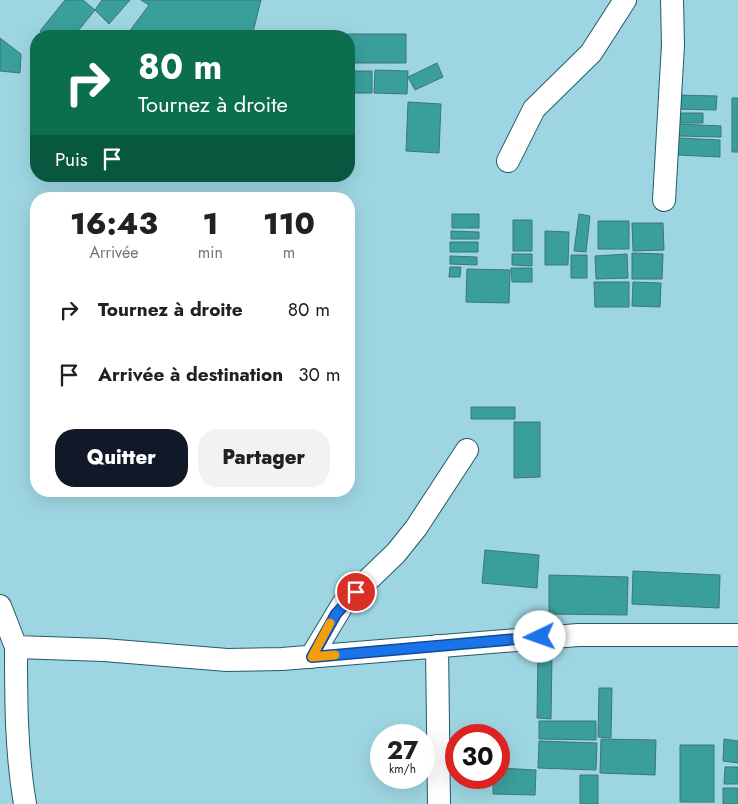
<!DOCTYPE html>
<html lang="fr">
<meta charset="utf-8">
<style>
body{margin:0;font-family:Jost,sans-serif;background:#f2f2f2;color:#202124;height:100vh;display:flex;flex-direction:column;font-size:19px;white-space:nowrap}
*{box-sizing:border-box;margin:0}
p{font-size:16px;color:#757577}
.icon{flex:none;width:28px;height:28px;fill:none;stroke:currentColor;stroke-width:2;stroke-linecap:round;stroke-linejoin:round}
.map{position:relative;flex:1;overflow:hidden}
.details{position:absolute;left:30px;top:192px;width:325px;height:305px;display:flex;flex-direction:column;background:#fff;border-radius:20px;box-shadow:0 5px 20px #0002}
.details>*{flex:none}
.hud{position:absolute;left:30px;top:30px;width:325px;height:152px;border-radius:20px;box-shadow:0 5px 20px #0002;background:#0b6e4f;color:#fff;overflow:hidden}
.speed{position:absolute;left:370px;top:724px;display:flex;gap:10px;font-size:25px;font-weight:700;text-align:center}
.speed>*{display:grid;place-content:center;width:65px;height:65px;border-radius:50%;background:#fff;box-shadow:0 5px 20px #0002;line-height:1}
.speed small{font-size:12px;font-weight:400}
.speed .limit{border:8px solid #d22;background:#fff;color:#111}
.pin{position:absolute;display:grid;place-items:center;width:42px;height:42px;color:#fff;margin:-21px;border:2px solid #fff;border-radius:50%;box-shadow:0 1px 5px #0007}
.me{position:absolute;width:55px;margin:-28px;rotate:267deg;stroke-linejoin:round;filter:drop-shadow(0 0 4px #0008)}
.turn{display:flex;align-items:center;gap:18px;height:105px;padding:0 25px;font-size:22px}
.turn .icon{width:65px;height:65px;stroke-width:2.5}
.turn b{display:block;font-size:35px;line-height:42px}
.then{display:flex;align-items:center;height:48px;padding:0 25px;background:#0003;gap:10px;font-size:19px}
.eta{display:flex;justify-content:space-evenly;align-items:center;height:85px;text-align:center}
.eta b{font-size:30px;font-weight:800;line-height:35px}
.button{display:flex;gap:10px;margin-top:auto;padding:10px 25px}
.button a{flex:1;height:58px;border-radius:20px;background:#111827;color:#fff;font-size:20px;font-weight:800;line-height:58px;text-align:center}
.button a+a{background:#f2f2f2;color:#202124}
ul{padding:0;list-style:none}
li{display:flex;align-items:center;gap:15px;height:65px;padding:0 25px}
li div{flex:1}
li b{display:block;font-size:19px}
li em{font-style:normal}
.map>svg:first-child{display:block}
.building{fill:#3a9f9c;stroke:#3d7674}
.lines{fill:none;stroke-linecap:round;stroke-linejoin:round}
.street-casing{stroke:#235b66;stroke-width:24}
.street{stroke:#fff;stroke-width:22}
.route-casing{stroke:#114b97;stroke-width:12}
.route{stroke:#1a73e8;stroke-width:9}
.slow{stroke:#f59e0b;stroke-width:9}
</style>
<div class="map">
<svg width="738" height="804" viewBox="0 0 738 804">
<rect width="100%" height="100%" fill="#9dd6e2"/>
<!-- building -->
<path class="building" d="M 65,0 L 83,0 L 95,10 L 74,36 L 47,36 L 40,31 Z
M 102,0 L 130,0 L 109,24 L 95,10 Z
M 141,0 L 261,0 L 252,36 L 126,36 L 149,5 Z
M 348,34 L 406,34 L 406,63 L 349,63 Z
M 0,38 L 21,54 L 20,73 L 0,71 Z
M 437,63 L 443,77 L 415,90 L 408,77 Z
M 375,70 L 408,71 L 407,94 L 374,93 Z
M 352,71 L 372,71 L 372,93 L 352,93 Z
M 677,95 L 717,96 L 716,110 L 677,109 Z
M 732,98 L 738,98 L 738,152 L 732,152 Z
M 408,102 L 441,104 L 439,153 L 406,151 Z
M 679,113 L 703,113 L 703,123 L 679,123 Z
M 679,124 L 721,126 L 721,137 L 679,136 Z
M 679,138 L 720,140 L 720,157 L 678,155 Z
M 452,214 L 479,214 L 479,228 L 452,228 Z
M 579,214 L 590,216 L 586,252 L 574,251 Z
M 513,220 L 532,220 L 532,251 L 513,251 Z
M 598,221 L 629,221 L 629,249 L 598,249 Z
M 632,223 L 663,223 L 664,250 L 633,251 Z
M 451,231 L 479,232 L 479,239 L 451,239 Z
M 545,231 L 569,232 L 568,265 L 545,265 Z
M 450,242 L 478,242 L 478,252 L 450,252 Z
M 632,253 L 663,254 L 662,279 L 632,279 Z
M 512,254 L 532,254 L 532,266 L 512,265 Z
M 627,254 L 628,278 L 596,279 L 595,256 Z
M 571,255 L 587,255 L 587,278 L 571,278 Z
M 450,256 L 477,257 L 477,265 L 450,264 Z
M 450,267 L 461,267 L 460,277 L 449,277 Z
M 511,268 L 532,268 L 532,282 L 512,282 Z
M 467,269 L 510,270 L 509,303 L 466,302 Z
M 594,282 L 629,282 L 629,307 L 595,307 Z
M 633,282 L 661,283 L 660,307 L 632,306 Z
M 471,407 L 515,407 L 515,419 L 471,419 Z
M 514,422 L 540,422 L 540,477 L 514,478 Z
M 485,550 L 539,555 L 537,588 L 482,583 Z
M 633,571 L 720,575 L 719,608 L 632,604 Z
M 549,575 L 628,577 L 627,615 L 549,614 Z
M 538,654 L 552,654 L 551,719 L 537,718 Z
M 599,688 L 612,688 L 611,738 L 598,737 Z
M 539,721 L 596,721 L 596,740 L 539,739 Z
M 601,739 L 656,740 L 655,775 L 600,773 Z
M 724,739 L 738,741 L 738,763 L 723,761 Z
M 539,741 L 597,743 L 596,770 L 538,768 Z
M 680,745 L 714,745 L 714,802 L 680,802 Z
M 725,767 L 738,767 L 738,784 L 724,784 Z
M 499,768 L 536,770 L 535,795 L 493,794 L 493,778 L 499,778 Z
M 580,775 L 598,775 L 598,804 L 580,804 Z
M 723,788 L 738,788 L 738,804 L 723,804 Z"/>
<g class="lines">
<defs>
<path id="street" d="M 508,161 L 534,109 L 591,53 L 625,0
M 664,200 L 673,45 L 672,0
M 0,606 L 16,647 L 104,650 L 227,660 L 282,659 L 578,635 L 738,635
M 437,646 L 439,804
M 16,647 C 16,699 16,752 25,804
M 311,657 L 343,604 L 396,553 L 416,528 L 467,450"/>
</defs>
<!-- street casing -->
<use href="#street" class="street-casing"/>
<!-- street -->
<use href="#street" class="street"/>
</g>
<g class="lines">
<defs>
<path id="route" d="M 356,592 L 336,614 L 312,657 L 540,637"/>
</defs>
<!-- route casing -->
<use href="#route" class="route-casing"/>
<!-- route -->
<use href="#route" class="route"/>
<!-- slow -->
<path class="slow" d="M 330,623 L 312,657 L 335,655"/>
</g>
</svg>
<div class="speed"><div>27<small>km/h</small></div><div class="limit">30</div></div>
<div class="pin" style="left:356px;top:592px;background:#d93025"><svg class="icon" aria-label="arrive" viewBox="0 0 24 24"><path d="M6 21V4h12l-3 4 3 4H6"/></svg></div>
<svg class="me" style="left:540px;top:637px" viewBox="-20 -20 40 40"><circle r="19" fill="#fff"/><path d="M0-13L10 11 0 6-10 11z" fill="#1a73e8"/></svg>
<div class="hud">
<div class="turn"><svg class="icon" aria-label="right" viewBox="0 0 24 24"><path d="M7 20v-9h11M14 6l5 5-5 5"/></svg><div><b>80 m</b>Tournez à droite</div></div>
<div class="then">Puis<svg class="icon" aria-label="arrive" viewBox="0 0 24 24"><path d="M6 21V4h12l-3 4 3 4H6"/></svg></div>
</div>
<section class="details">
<div class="eta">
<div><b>16:43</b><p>Arrivée</p></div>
<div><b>1</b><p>min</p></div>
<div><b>110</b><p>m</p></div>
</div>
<ul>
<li><svg class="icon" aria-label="right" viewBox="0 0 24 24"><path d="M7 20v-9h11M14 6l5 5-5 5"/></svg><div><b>Tournez à droite</b></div><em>80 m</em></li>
<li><svg class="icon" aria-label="arrive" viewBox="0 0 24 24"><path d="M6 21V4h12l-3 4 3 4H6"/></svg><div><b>Arrivée à destination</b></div><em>30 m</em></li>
</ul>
<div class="button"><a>Quitter</a><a>Partager</a></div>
</section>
</div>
